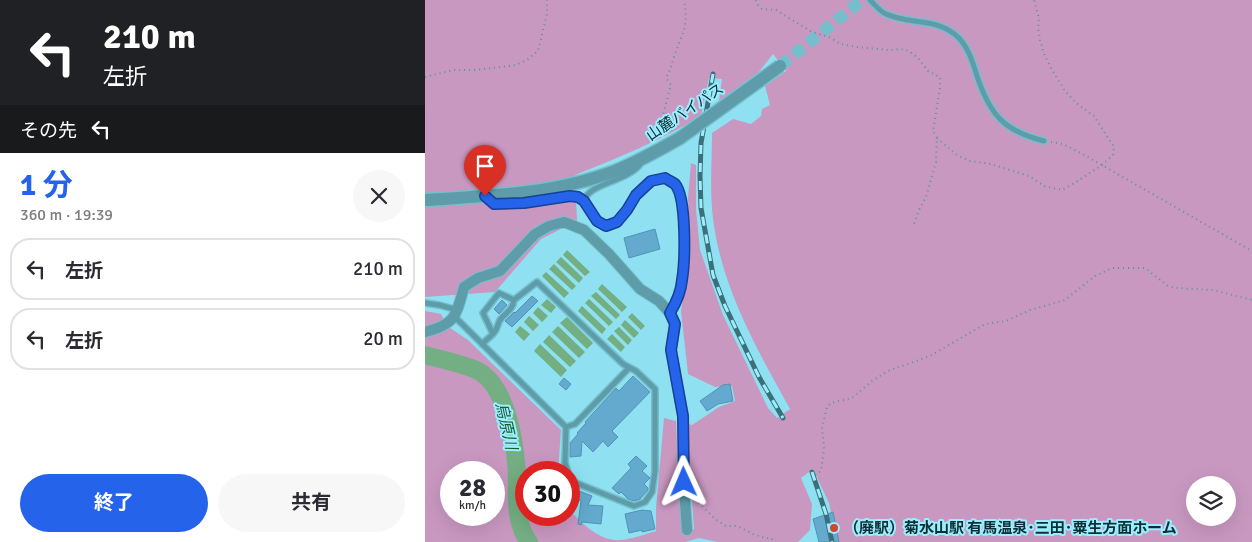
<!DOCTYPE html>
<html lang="ja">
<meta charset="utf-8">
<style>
body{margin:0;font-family:Signika,"Noto Sans JP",sans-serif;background:#f7f7f7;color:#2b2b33;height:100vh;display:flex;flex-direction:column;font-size:19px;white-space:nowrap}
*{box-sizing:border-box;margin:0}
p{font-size:16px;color:#7c7c81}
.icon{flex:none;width:28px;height:28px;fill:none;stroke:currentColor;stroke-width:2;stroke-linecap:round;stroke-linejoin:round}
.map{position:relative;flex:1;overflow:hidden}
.drawer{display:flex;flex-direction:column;background:#fff;width:425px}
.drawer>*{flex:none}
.top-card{background:#202124;color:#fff;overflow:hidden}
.buttons{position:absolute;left:761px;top:476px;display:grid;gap:10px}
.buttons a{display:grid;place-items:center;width:50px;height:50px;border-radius:50%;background:#fff;box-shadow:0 5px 20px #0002;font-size:25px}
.speed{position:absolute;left:15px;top:461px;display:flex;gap:10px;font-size:25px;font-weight:700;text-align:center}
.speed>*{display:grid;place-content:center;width:65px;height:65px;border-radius:50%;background:#fff;box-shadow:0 5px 20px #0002;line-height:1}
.speed small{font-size:12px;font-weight:400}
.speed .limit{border:8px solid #d22;background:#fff;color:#111}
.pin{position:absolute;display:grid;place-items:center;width:42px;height:42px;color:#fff;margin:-51px -21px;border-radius:50% 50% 50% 0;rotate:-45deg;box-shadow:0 0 5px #0007}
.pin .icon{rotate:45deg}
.me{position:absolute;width:55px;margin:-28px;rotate:359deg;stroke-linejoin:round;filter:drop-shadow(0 0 4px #0008)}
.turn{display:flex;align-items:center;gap:18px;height:105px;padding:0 20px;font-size:22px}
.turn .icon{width:65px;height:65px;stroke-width:2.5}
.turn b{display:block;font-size:35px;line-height:42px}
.then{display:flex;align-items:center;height:48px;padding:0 20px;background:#0003;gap:10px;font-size:19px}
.round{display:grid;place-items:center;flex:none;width:52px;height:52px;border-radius:26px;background:#f7f7f7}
.headline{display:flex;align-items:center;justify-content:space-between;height:85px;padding:0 20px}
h1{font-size:30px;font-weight:700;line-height:38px;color:#2563eb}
.button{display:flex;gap:10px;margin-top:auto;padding:10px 20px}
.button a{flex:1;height:58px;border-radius:30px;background:#2563eb;color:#fff;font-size:20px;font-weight:700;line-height:58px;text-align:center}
.button a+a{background:#f7f7f7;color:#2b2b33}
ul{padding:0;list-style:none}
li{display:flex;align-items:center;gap:15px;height:62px;margin:0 10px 8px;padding:0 10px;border:2px solid #e1e1e2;border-radius:20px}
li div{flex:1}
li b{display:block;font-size:19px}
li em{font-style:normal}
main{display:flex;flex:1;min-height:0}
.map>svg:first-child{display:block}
.green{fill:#c998c1;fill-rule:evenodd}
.water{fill:#74af83}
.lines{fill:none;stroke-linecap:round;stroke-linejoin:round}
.river{stroke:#74af83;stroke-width:18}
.building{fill:#63aace;stroke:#5293b4}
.tertiary-tunnel{stroke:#75becc;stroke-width:12;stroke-dasharray:12 6;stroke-linecap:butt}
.service-casing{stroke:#75becc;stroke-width:8}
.minor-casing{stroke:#75becc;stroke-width:12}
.tertiary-casing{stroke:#75becc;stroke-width:15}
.path{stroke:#56939f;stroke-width:2;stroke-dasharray:1 4;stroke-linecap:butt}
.service{stroke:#5d9ca8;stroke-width:5}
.minor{stroke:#5d9ca8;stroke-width:10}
.tertiary{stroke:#5d9ca8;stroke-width:12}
.rail-casing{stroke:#3b6f79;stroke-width:5}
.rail{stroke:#9ceefe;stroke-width:3;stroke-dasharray:9;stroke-linecap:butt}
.tertiary-bridge-casing{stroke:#75becc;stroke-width:15;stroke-linecap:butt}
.tertiary-bridge{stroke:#5d9ca8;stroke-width:12}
.route-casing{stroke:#184099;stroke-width:12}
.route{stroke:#2563eb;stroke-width:9}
.poi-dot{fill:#d24630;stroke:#9ceefe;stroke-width:2}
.labels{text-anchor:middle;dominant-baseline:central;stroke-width:4;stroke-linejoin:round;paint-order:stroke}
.street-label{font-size:15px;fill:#0c3036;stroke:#9ceefe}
.poi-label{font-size:15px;font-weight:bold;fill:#0c3036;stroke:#9ceefe;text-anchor:start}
.water-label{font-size:16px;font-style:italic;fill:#1a5c32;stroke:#9ceefe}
</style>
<main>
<section class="drawer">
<div class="top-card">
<div class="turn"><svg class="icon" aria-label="left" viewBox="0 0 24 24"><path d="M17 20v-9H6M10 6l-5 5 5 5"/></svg><div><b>210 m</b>左折</div></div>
<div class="then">その先<svg class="icon" aria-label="left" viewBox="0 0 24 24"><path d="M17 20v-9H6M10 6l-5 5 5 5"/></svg></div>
</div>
<div class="headline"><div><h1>1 分</h1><p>360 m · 19:39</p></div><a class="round"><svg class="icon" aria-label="close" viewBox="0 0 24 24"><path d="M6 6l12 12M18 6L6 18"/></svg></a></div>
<ul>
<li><svg class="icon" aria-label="left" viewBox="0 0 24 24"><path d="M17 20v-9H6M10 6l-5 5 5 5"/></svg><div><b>左折</b></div><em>210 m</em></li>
<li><svg class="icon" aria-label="left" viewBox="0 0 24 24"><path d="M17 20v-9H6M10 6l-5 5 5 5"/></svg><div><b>左折</b></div><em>20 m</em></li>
</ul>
<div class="button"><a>終了</a><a>共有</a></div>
</section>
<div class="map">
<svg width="827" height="542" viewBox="0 0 827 542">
<rect width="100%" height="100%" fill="#8fe1f1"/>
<!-- green -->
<path class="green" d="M 0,0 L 827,0 L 827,542 L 412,542 L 404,503 L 388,469 L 376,478 L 387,504 L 385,530 L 373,542 L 293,542 L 274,538 L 260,542 L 0,542 L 0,311 L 16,314 L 22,326 L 43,340 L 136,430 L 133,472 L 101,472 L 101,515 L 144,515 L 144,509 C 156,523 175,542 196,540 C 208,539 220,534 231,531 L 231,508 L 239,418 L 251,421 L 255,509 L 258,533 L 269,529 L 261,423 L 267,425 L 294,407 L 310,401 L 307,386 L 290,387 L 263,374 L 256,311 L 265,245 L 263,198 L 266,163 L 271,165 L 271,209 L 275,250 L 298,315 L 343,408 L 352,418 L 365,409 C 330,346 293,281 287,209 C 285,183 287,158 287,133 L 308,119 L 326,124 L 336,116 L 337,109 L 345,105 L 340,86 L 361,71 L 348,54 L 333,73 L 294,101 L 297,79 L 284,78 L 276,116 C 236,140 193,158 150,175 L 152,221 L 116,239 L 70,292 L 0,297 ZM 26,472 L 69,472 L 69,515 L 26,515 ZM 770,485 L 802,485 L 802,518 L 770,518 Z"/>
<!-- water -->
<path class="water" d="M 142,250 L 165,272 L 160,276 L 138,255 Z
M 136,257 L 158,278 L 154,283 L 131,262 Z
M 129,264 L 151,286 L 147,290 L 124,269 Z
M 121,272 L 144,293 L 139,298 L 117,276 Z
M 177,284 L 202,307 L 197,312 L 173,289 Z
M 171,292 L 195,315 L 191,319 L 166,296 Z
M 122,299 L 131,307 L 126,313 L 116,305 Z
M 164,299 L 188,322 L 184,326 L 160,303 Z
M 157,306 L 181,329 L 177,334 L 153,311 Z
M 113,307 L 123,316 L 117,322 L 108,313 Z
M 207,313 L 220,326 L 216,330 L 203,317 Z
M 104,316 L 114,325 L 108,331 L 99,322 Z
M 142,317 L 168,343 L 162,349 L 135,323 Z
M 200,320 L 214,333 L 209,338 L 196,325 Z
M 95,326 L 105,334 L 99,341 L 90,332 Z
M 133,326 L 160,352 L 154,358 L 127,332 Z
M 194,327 L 207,340 L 203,345 L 189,331 Z
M 187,334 L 200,347 L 196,352 L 182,339 Z
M 124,335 L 151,361 L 145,367 L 118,342 Z
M 115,344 L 142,370 L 136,377 L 109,351 Z"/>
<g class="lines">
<!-- river -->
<path class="river" d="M 0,355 C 13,359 44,365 55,372 C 84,390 92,452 92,484 C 91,503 92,527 104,542"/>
</g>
<!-- building -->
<path class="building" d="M 230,229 L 235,249 L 204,258 L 199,238 Z
M 107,296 L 113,301 L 87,327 L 80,321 L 89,312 L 90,313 Z
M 77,300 L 82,305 L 74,314 L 69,309 Z
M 208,376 L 225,392 L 187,431 L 193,437 L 183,447 L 178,441 L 168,452 L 157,441 L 156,456 L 145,457 L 145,443 L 153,434 L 152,433 L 161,423 L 160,422 L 191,388 L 194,391 Z
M 139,378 L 146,384 L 141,390 L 134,384 Z
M 305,384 L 308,401 L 293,404 L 282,411 L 275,401 L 298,385 Z
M 211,456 L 222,466 L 217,471 L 225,478 L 219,484 L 223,488 L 223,490 L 215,499 L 209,501 L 203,499 L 196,492 L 194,494 L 187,488 L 206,468 L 203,464 Z
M 144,487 L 167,496 L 163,505 L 178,506 L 176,524 L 157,522 L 156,525 L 153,524 L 156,501 L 144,497 Z
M 217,510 L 226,511 L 230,529 L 217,532 L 217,530 L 204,533 L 200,514 Z
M 408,512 L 414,542 L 394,542 L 388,519 Z"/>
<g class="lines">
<!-- tertiary-tunnel -->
<path class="tertiary-tunnel" d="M 355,66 L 437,0"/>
<defs>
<path id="service" d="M 445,0 C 449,4 454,10 459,13 C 484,26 512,16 534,38 C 544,49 548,63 552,76 C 565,115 579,131 619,141
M 62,197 L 69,204 L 99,203 L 145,196 L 153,197 L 159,201 L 172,221 L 181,226 L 192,222 L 202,210 L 211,195 L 226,181 L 240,178 C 243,180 247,182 250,184 C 261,196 261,267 257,284 C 254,294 251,303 245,313
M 159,201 C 163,183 203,182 216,163
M 0,303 L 14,305 L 33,310
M 29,316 L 141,427 L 140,463 L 143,472
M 68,334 C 73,329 72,325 75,320 C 80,313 88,310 89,300
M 57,344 L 68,334 L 58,313 L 74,293 L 89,300 L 112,282 L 198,364 L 211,371 L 230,389 L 230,471 L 227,492 L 220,502 L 209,506 L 151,483 L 144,474
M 141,427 L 150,424 L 204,368"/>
<path id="minor" d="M 0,332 C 31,324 31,316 39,287 L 53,278 L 75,271 L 110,234 L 124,226 L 139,222 L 159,230 L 184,254 L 215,289 L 234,301 L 245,313 L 250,324 L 246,350 L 258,416 L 258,472 L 262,530"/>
<path id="tertiary" d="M 0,200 C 63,196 130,194 190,171 C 213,162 234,150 255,138"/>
</defs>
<!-- service casing -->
<use href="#service" class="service-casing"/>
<!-- minor casing -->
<use href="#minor" class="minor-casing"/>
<!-- tertiary casing -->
<use href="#tertiary" class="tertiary-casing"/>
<!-- path -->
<path class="path" d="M 331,0 L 333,5 L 337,9 L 351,10 L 387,32 L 404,37 L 416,44 L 432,47 L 464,50 L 476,49 L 484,51 L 493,58 L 503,71 L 515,77 L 515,88 L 508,131 L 512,138 L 511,162 L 501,197 L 494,210 L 489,224
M 0,77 L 28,70 L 51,70 L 91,65 L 102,60 L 113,51 L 122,14 L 122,0
M 247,131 L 238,115 L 246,85 L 241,78 C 246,68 246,67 249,57 C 257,32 264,29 259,0
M 512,138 L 532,155 L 545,161 L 566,164 L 588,171 L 604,176 L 619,186 L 637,190 L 651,182 L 677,165 L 688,155 L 689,147 L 669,116 L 650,102 L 640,91 L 627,70 L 619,54 L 615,40 L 613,28 L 614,18 L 609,0
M 626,142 L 638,144 L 661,156 L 827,251
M 390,475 L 396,471 L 399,449 L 397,427 L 402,407 L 406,403 L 427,398 L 447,381 L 463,371 L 505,356 L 560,324 L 581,321 L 605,310 L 640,300 L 670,276 L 687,268 L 720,268 L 743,286 L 751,288 L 788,290 L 827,300
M 270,499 L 290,519 L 301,526 L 312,526 L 328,534 L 340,538 L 346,538 L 349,542"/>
<!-- service -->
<use href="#service" class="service"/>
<!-- minor -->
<use href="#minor" class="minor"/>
<!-- tertiary -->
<use href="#tertiary" class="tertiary"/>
<defs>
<path id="rail" d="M 288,74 L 276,143 L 275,176 L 276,208 L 288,275 L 300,306 L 334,377 L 358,418
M 387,472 L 401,514 L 407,542"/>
</defs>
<!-- rail casing -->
<use href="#rail" class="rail-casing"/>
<!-- rail -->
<use href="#rail" class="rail"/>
<defs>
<path id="tertiary-bridge" d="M 255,138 L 355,66"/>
</defs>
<!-- tertiary-bridge casing -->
<use href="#tertiary-bridge" class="tertiary-bridge-casing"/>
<!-- tertiary-bridge -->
<use href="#tertiary-bridge" class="tertiary-bridge"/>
</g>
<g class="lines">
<defs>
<path id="route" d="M 60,196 L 69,204 L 99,203 L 145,196 L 153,197 L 159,201 L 172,221 L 181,226 L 192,222 L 202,210 L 211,195 L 226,181 L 240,178 C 243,180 247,182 250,184 C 262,198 260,262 257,280 C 256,292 251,303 245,313 L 250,324 L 246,350 L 258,416 L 259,482"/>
</defs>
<!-- route casing -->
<use href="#route" class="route-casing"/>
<!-- route -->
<use href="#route" class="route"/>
</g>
<!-- markers -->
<circle class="poi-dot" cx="409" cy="528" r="5"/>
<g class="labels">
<!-- street labels -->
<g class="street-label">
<text transform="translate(260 112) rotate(-34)">山麓バイパス</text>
</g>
<!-- poi labels -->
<g class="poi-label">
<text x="419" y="528">（廃駅）菊水山駅 有馬温泉･三田･粟生方面ホーム</text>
</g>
<!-- water labels -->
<g class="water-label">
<text transform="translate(81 426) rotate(77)">烏原川</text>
</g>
</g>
</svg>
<div class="buttons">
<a><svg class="icon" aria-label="layers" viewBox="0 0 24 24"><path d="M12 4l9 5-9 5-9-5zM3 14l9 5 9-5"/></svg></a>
</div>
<div class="speed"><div>28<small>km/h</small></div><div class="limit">30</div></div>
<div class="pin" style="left:60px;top:196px;background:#d93025"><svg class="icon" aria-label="arrive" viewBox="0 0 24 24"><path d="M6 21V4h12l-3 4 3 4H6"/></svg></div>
<svg class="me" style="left:259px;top:482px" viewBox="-20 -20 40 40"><path d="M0-17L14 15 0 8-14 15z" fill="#2563eb" stroke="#fff" stroke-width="4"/></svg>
</div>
</main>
